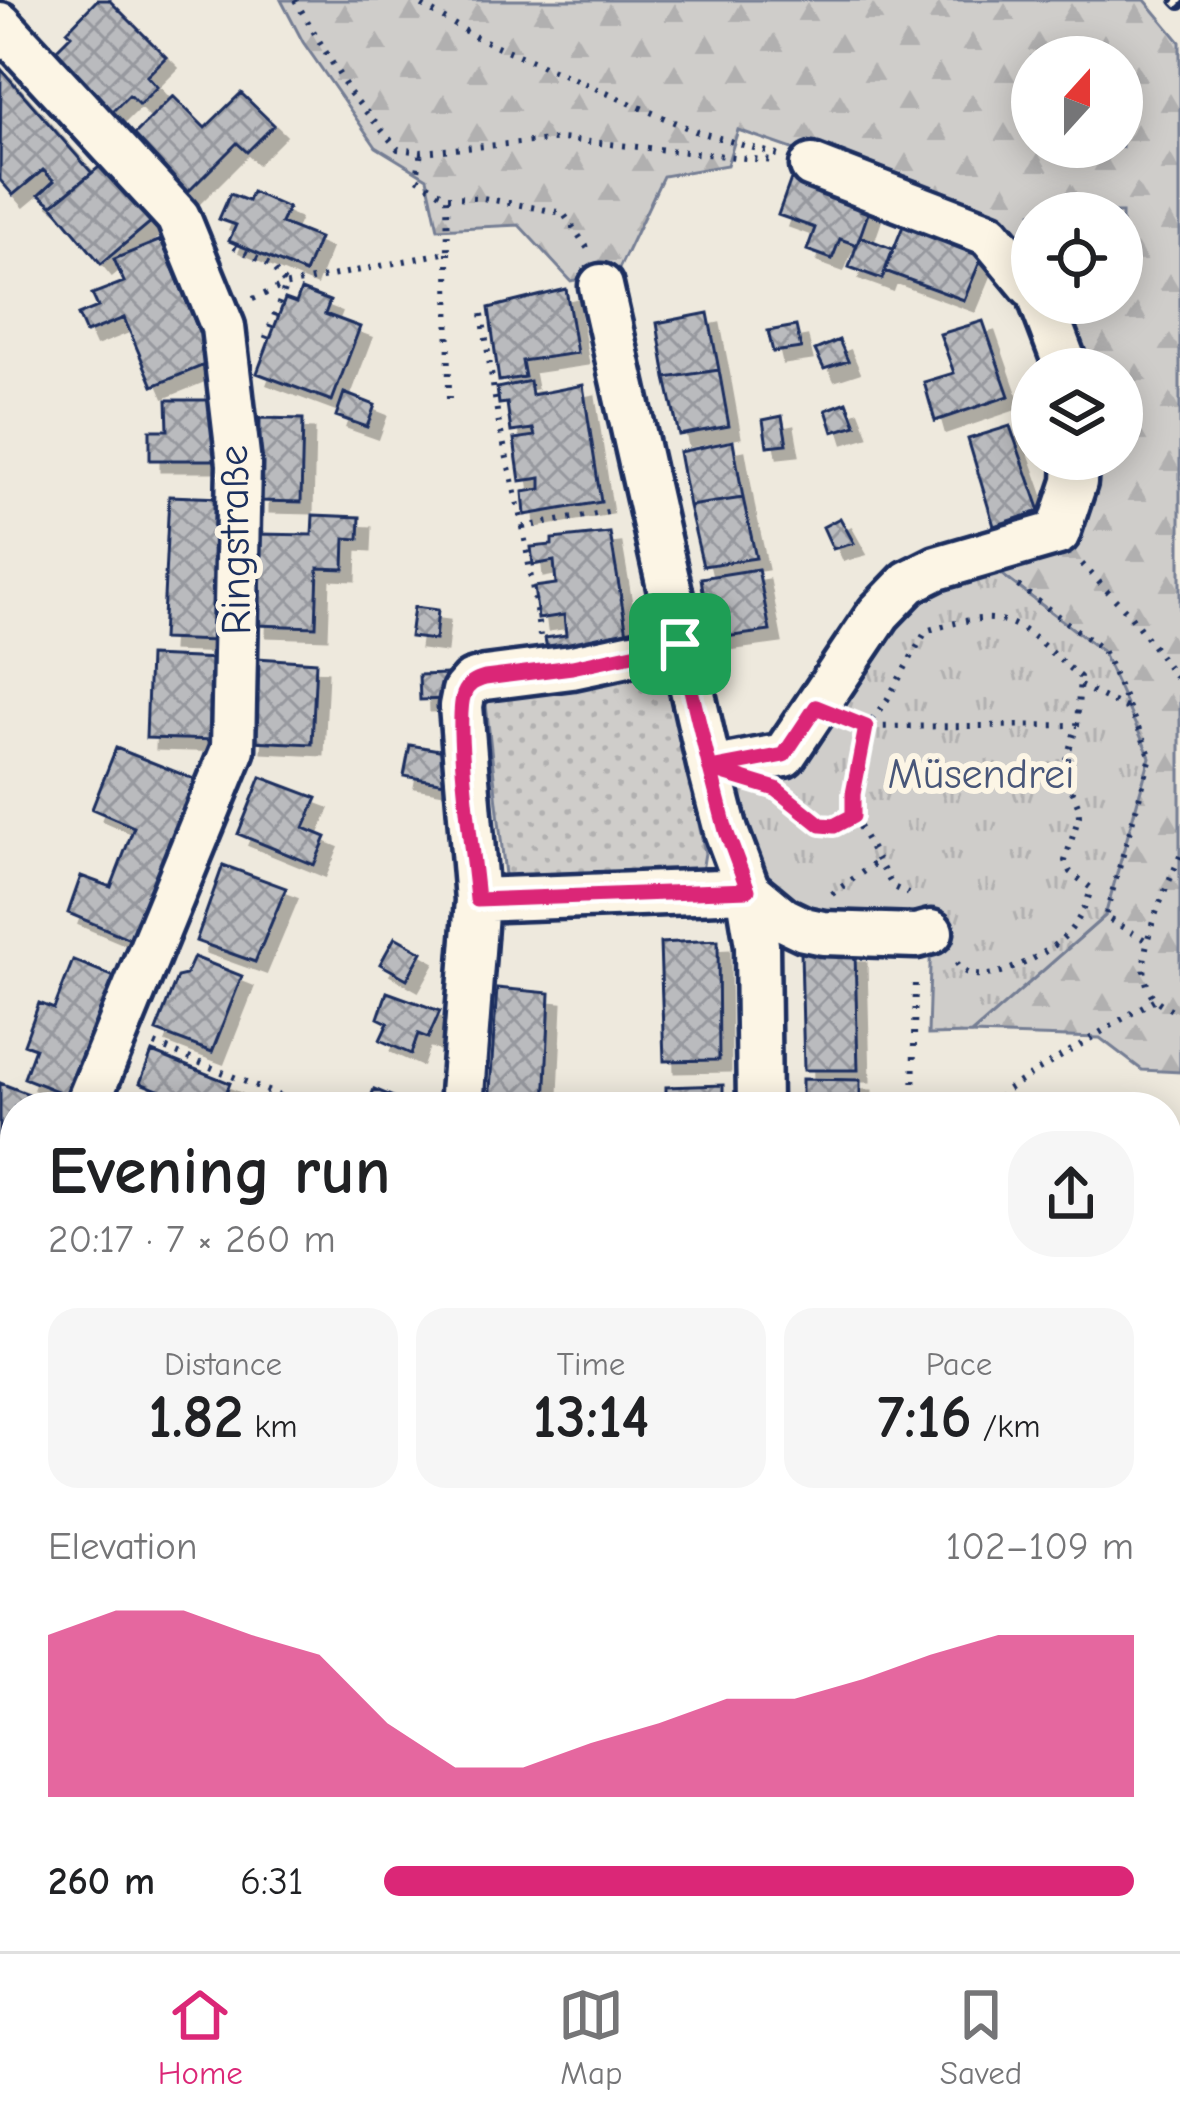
<!DOCTYPE html>
<html lang="en">
<head>
<meta charset="utf-8">
<style>
  :root { --surface:#fff; --page:#f6f6f6; --text:#202124; --muted:#757577; --line:#e0e0e0; --accent:#db2777 }
  body { margin:0; font-family:"Comic Neue",sans-serif; background:var(--page); color:var(--text); height:100vh; display:flex; flex-direction:column; font-size:45px; white-space:nowrap }
  * { box-sizing:border-box; margin:0 }
  p { font-size:39px; color:var(--muted) }
  .icon { flex:none; width:66px; height:66px; fill:none; stroke:currentColor; stroke-width:2; stroke-linecap:round; stroke-linejoin:round }
  .map { position:relative; flex:1; overflow:hidden }
  .panel { position:absolute; left:0px; top:1092px; width:1182px; height:861px; display:flex; flex-direction:column; background:var(--surface); border-radius:48px 48px 0 0; box-shadow:0 6px 30px #0003 }
  .panel>* { flex:none }
  .needle { width:78px; rotate:21deg }
  .tools { position:absolute; left:1011px; top:36px; display:grid; gap:24px }
  .tools a { display:grid; place-items:center; width:132px; height:132px; border-radius:50%; background:var(--surface); box-shadow:0 6px 30px #0003; font-size:60px }
  .pin { position:absolute; display:grid; place-items:center; width:102px; height:102px; color:#fff; margin:-51px; border-radius:24px; box-shadow:0 6px 18px #0006 }
  .round { display:grid; place-items:center; flex:none; width:126px; height:126px; border-radius:48px; background:var(--page) }
  .summary { display:flex; align-items:center; justify-content:space-between; height:204px; padding:0 48px }
  h1 { font-size:66px; font-weight:600; line-height:90px }
  .metrics { display:grid; grid-template-columns:repeat(3,1fr); gap:18px; height:204px; padding:12px 48px }
  .metrics div { display:grid; align-content:center; border-radius:30px; background:var(--page); text-align:center }
  .metrics b { font-size:60px; font-weight:600 }
  .metrics small { font-size:33px; font-weight:400 }
  .metrics p { font-size:33px }
  .chart { height:336px; padding:24px 48px }
  .chart p { display:flex; justify-content:space-between }
  .chart svg { width:100%; height:216px; margin-top:12px; fill:var(--accent); opacity:.7 }
  ul { padding:0 48px; list-style:none; font-size:39px }
  li { display:grid; grid-template-columns:192px 144px 1fr; align-items:center; height:90px }
  li i { height:30px; border-radius:15px; background:var(--accent) }
  .menu { display:flex; justify-content:space-around; align-items:center; height:168px; border-top:3px solid var(--line); background:var(--surface); font-size:33px; color:var(--muted) }
  .menu a { display:grid; justify-items:center; gap:6px }
  .menu .current { color:var(--accent) }
  .map>svg:first-child { display:block }
</style>
</head>
<body>
<div class="map">
<svg width="1180" height="1951" viewBox="0 0 1180 1951">
  <defs>
    <pattern id="grass-dots" width="8" height="8" patternUnits="userSpaceOnUse" patternTransform="scale(3)"><rect width="8" height="8" fill="#cfcdca"/><path d="M2 2h.1M6 6h.1" fill="none" stroke="#b1b0b0" stroke-width="1.8" stroke-linecap="round"/></pattern>
    <pattern id="forest-firs" width="22" height="20" patternUnits="userSpaceOnUse" patternTransform="scale(3)"><rect width="22" height="20" fill="#cfcdca"/><path d="M5 1l3.5 6h-7zM16 11l3.5 6h-7z" fill="#b1b0b0"/></pattern>
    <pattern id="park-tufts" width="24" height="20" patternUnits="userSpaceOnUse" patternTransform="scale(3)"><rect width="24" height="20" fill="#cfcdca"/><path d="M3 7l-1-3M5 7V3M7 7l1-3M15 17l-1-3M17 17v-4M19 17l1-3" fill="none" stroke="#b1b0b0"/></pattern>
    <pattern id="building-cross-hatch" width="8" height="8" patternUnits="userSpaceOnUse" patternTransform="scale(3)"><rect width="8" height="8" fill="#babbbe"/><path d="M0 0l8 8M0 8l8-8" fill="none" stroke="#96989e"/></pattern>
    <filter id="shadow"><feDropShadow dx="11" dy="11" stdDeviation="0" flood-color="#0004"/></filter>
  </defs>
  <rect width="100%" height="100%" fill="#eee9dd"/>
  <filter id="ink" filterUnits="userSpaceOnUse"><feTurbulence type="fractalNoise" baseFrequency=".00833" numOctaves="2"/><feDisplacementMap in="SourceGraphic" scale="24" xChannelSelector="R" yChannelSelector="G"/><feConvolveMatrix kernelMatrix="1 2 1 2 8 2 1 2 1" color-interpolation-filters="sRGB"/></filter>
  <g filter="url(#ink)">
    <path fill="url(#grass-dots)" stroke="#757e94" stroke-width="3" d="M631,665L667,670L705,853L702,871L506,884L486,704L495,694Z"/>
    <path fill="url(#forest-firs)" stroke="#757e94" stroke-width="3" fill-rule="evenodd" d="M281,0H1145L1180,42V1072L1142,1070L1100,1038L971,1034L1105,916L1102,651L993,568L1081,529L1092,459H1122V369H1091L1058,303H1122V213H1032V262L978,214L738,130L727,165L663,176L617,273L571,281L519,225L438,229L427,178L376,147L303,42ZM1032,57H1122V147H1032Z"/>
    <path fill="url(#park-tufts)" stroke="#757e94" stroke-width="3" d="M993,568L1102,651L1150,757L1105,916L971,1034L928,1035L931,932L837,921L767,884L743,819L736,774L891,617L948,581Z"/>
    <path fill="url(#building-cross-hatch)" stroke="#1b2f5e" stroke-width="3" filter="url(#shadow)" d="M97,0H109L166,57L147,76L157,87L139,105L129,95L112,112L53,53L71,35L67,31Z
      M1,69L92,173L52,205L39,195L54,181L43,170L13,195L0,180Z
      M241,93L274,125L247,152L237,143L188,192L132,137L173,96L205,128Z
      M104,163L152,221L101,264L52,205Z
      M792,176L871,205L857,245L840,239L832,259L807,250L815,228L778,215Z
      M252,192L288,208L281,223L319,238L305,273L229,241L236,225L219,219L230,194L248,201Z
      M909,211L988,242L964,300L885,271Z
      M860,236L893,249L882,279L849,267Z
      M161,240L212,362L153,386L124,318L86,333L78,315L98,307L92,294L124,282L114,259Z
      M566,289L577,353L522,361L525,377L499,381L489,308Z
      M301,290L330,301L325,314L360,327L332,401L257,373L285,299L296,303Z
      M708,313L719,370L666,378L657,323Z
      M983,321L1009,396L935,421L924,382L954,373L940,334Z
      M796,326L801,348L773,352L768,331Z
      M839,340L848,361L824,369L815,350Z
      M719,370L729,426L679,435L666,378Z
      M530,381L532,395L583,385L601,502L525,515L523,492L541,489V478L520,481L514,439L535,436L533,429L511,432L507,403L499,404L497,388Z
      M344,393L375,405L367,427L336,416Z
      M167,400H221V460H150V430H168Z
      M847,402L856,425L833,432L826,410Z
      M782,416L787,444L767,446L763,420Z
      M260,418L303,419L301,502L259,501Z
      M1010,426L1040,511L994,526L968,439Z
      M733,441L743,498L689,506L679,452Z
      M169,496L221,498L215,641L162,639Z
      M743,498L756,558L703,566L689,506Z
      M313,515L360,517L359,539L345,538L344,569L318,568L316,627L256,625L259,534L312,535Z
      M840,518L854,543L833,549L823,527Z
      M610,533L629,645L549,659L545,638L566,635L564,615L538,619L534,587L556,584L554,561L533,565L531,547L552,545V539Z
      M758,569L770,631L710,639L701,578Z
      M414,607L438,610L435,640L410,637Z
      M149,656L219,659L217,740L146,738Z
      M257,658L316,662L312,744L252,741Z
      M447,674L448,699L420,700L419,675Z
      M410,745L451,752L445,783L404,776Z
      M116,748L204,783L137,942L68,913L81,876L111,887L134,827L92,809Z
      M261,777L317,798L304,828L326,837L314,865L238,834Z
      M223,865L286,888L255,962L196,941Z
      M395,937L422,952L407,979L380,964Z
      M718,940L719,1060L664,1061L660,943Z
      M801,952H855L858,1070H804Z
      M194,957L242,976L212,1052L156,1031L177,977L186,975Z
      M73,960L115,977L67,1095L24,1078L35,1048L24,1044L39,1003L54,1009Z
      M497,988L550,993L545,1107L489,1104Z
      M387,992L440,1011L428,1038L418,1034L411,1054L380,1040L388,1023L378,1018Z
      M152,1052L230,1083L221,1107H201L140,1083Z
      M802,1079L860,1080V1107H802Z
      M0,1083L29,1094L30,1107H15V1153L0,1146Z
      M723,1085V1107H666V1087Z
      M374,1089L403,1101L401,1107H367Z
      M11,1261L15,1262V1325L0,1363V1290Z
      M0,1375L15,1381V1478L0,1473Z
      M1167,1385L1176,1387L1172,1401L1180,1402V1492L1167,1490Z
      M1167,1634L1180,1638V1717L1171,1715L1168,1726Z
      M0,1642L15,1649V1711L0,1705Z
      M1168,1798L1180,1800V1828L1167,1826Z
      M0,1881L15,1887V1938H29L23,1951H0Z
      M29,1938H89L83,1951H23Z
      M167,1938H253L246,1951H162Z
      M446,1938H532L537,1951H446Z"/>
    <g fill="none" stroke-linecap="round" stroke-linejoin="round">
      <g stroke="#1b2f5e" stroke-width="51">
        <path id="minor" d="M0,24L178,217L223,327L239,464L233,749L86,1107
          M812,166L989,234L1032,286
          M1042,303L1067,369
          M710,769L784,755L879,613L909,582L937,568L1058,533L1075,482L1076,459
          M477,900L748,890L726,831L710,769L601,286
          M461,1107L477,900L461,706L464,691L472,682L485,678L572,667L680,644
          M759,1107L757,945L748,890L783,919L804,929L823,933L916,936L931,932
          M0,1203L15,1210
          M1167,1512L1180,1515
          M1167,1739L1180,1742
          M0,1772L15,1778
          M600,1938L604,1951
          M100,1951L104,1938"/>
      </g>
      <path stroke="#1b2f5e" stroke-width="6" stroke-dasharray="3 9" stroke-linecap="butt" d="M295,0L350,93L398,149L421,152L562,139L773,161
        M412,0L476,37L695,131L778,155
        M448,197L483,198L563,213L588,249
        M234,247L270,265L286,285L265,340
        M448,252L449,406
        M253,299L283,286L448,252L447,197L417,178L421,152
        M482,314L499,424L523,527L613,511
        M523,527L540,636
        M1082,564L1130,615L1180,683
        M1018,586L1103,650L1151,757L1105,917L1147,941
        M1080,686L1126,708
        M853,721L866,727L887,700L926,631C1015,604 1014,623 1080,677L1077,725L1063,769L1078,805L1079,816L1065,861L1070,872L1091,888C1086,910 1074,930 1056,944C1036,960 970,995 956,961
        M781,793C810,815 816,836 853,816V794L866,727L1077,725
        M853,816L893,887L908,894
        M1180,856C1166,892 1125,964 1155,999C1161,1005 1173,1010 1180,1014
        M832,894L878,861
        M155,1044L306,1107
        M913,1107L915,976
        M992,1107L1006,1090L1155,999
        M536,1938L540,1951
        M421,1951L424,1938"/>
      <use href="#minor" stroke="#fcf5e5" stroke-width="42"/>
      <g stroke="#1b2f5e" stroke-width="14">
        <path id="rail" d="M1176,0L1180,4"/>
      </g>
      <use href="#rail" stroke="#fcf5e5" stroke-width="9" stroke-dasharray="27" stroke-linecap="butt"/>
    </g>
  </g>
  <g fill="none" stroke-linecap="round" stroke-linejoin="round" filter="url(#ink)">
    <g stroke="#fff" stroke-width="24">
      <path id="route" d="M680,644L572,667L485,678C475,681 468,684 464,694C453,721 474,862 477,900L748,890L726,831L710,769L776,789L821,825L834,826L853,816V794L866,727L816,707L784,755L710,769L680,644"/>
    </g>
    <use href="#route" stroke="#db2777" stroke-width="15"/>
  </g>
  <g text-anchor="middle" dominant-baseline="central" stroke-width="12" stroke-linejoin="round" paint-order="stroke">
    <g font-size="42" fill="#1b2f5e" stroke="#fcf5e5">
      <text transform="translate(235 540) rotate(-91)">Ringstraße</text>
    </g>
    <g font-size="42" fill="#485679" stroke="#fcf5e5">
      <text x="981" y="774">Müsendrei</text>
    </g>
  </g>
</svg>
<div class="tools">
<a><svg class="needle" viewBox="-14 -14 28 28"><path d="M0-13l5 13h-10z" fill="#e53935"/><path d="M0 13l5-13h-10z" fill="#757577"/></svg></a>
<a><svg class="icon" aria-label="locate" viewBox="0 0 24 24"><circle cx="12" cy="12" r="6"/><path d="M12 2v4M12 18v4M2 12h4M18 12h4"/></svg></a>
<a><svg class="icon" aria-label="layers" viewBox="0 0 24 24"><path d="M12 4l9 5-9 5-9-5zM3 14l9 5 9-5"/></svg></a>
</div>
<div class="pin" style="left:680px;top:644px;background:#1e9e55"><svg class="icon" aria-label="arrive" viewBox="0 0 24 24"><path d="M6 21V4h12l-3 4 3 4H6"/></svg></div>
<section class="panel">
<div class="summary"><div><h1>Evening run</h1><p>20:17 · 7 × 260 m</p></div><a class="round"><svg class="icon" aria-label="share" viewBox="0 0 24 24"><path d="M12 15V3M7 8l5-5 5 5M5 13v7h14v-7"/></svg></a></div>
<div class="metrics">
<div><p>Distance</p><b>1.82<small> km</small></b></div>
<div><p>Time</p><b>13:14</b></div>
<div><p>Pace</p><b>7:16<small> /km</small></b></div>
</div>
<div class="chart"><p><span>Elevation</span>102–109 m</p>
<svg viewBox="0 0 160 44" preserveAspectRatio="none"><path d="M0 44V11L10 6L20 6L30 11L40 15L50 29L60 38L70 38L80 33L90 29L100 24L110 24L120 20L130 15L140 11L150 11L160 11V44z"/></svg>
</div>
<ul>
<li><b>260 m</b>6:31<i style="width:100%"></i></li>
</ul>
</section>
</div>
<nav class="menu">
<a class="current"><svg class="icon" aria-label="home" viewBox="0 0 24 24"><path d="M3 11l9-7 9 7M6 9v11h12V9"/></svg>Home</a>
<a><svg class="icon" aria-label="map" viewBox="0 0 24 24"><path d="M3 6l6-2 6 2 6-2v14l-6 2-6-2-6 2zM9 4v14M15 6v14"/></svg>Map</a>
<a><svg class="icon" aria-label="saved" viewBox="0 0 24 24"><path d="M7 4h10v16l-5-4-5 4z"/></svg>Saved</a>
</nav>
</body>
</html>
